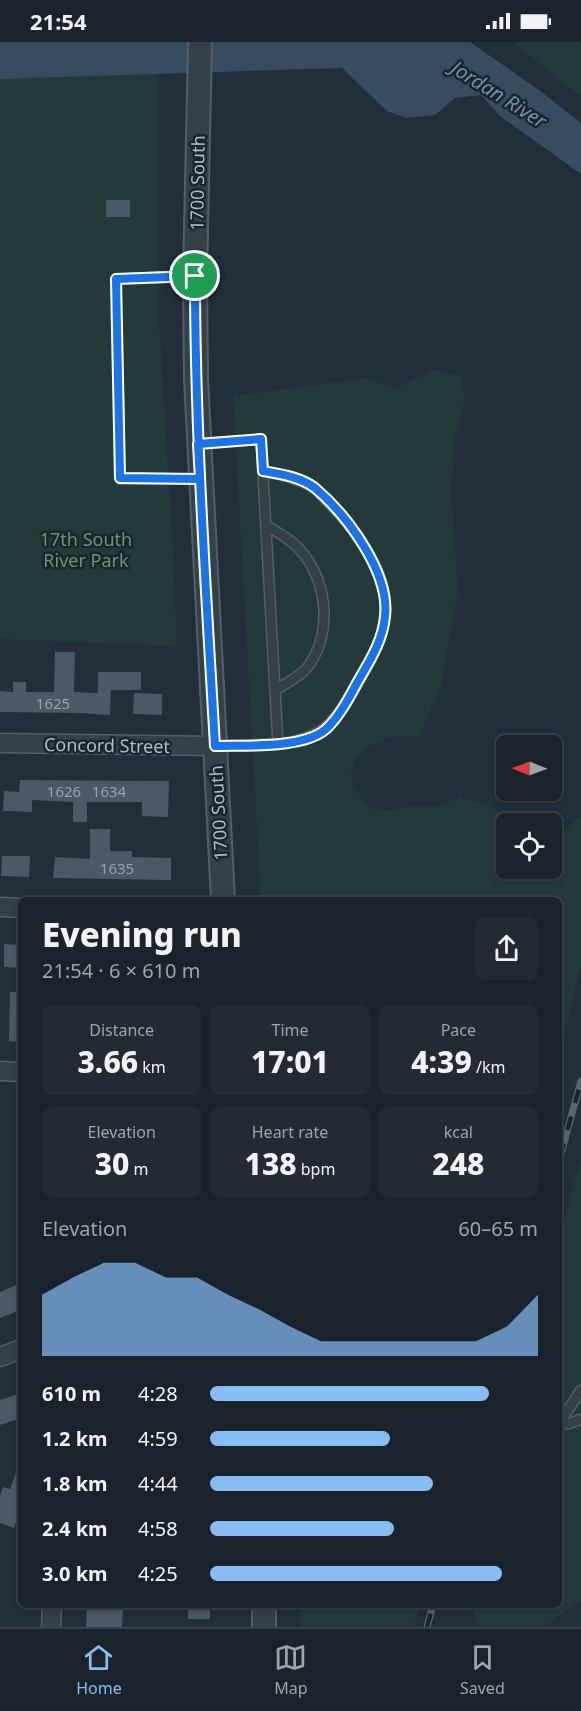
<!DOCTYPE html>
<html lang="en">
<head>
<meta charset="utf-8">
<style>
  :root { --surface:#1a222b; --page:#232a33; --text:#f1f3f6; --muted:#9fa4a9; --line:#383f47; --accent:#87bcf4 }
  body { margin:0; font-family:"Noto Sans",sans-serif; background:var(--page); color:var(--text); height:100vh; display:flex; flex-direction:column; font-size:22px; white-space:nowrap }
  * { box-sizing:border-box; margin:0 }
  p { font-size:20px; color:var(--muted) }
  .icon { flex:none; width:33px; height:33px; fill:none; stroke:currentColor; stroke-width:2; stroke-linecap:round; stroke-linejoin:round }
  .map { position:relative; flex:1; overflow:hidden }
  .sheet { position:absolute; left:18px; top:855px; width:544px; height:711px; display:flex; flex-direction:column; background:var(--surface); border-radius:9px; box-shadow:0 3px 9px #0003,0 0 0 2px var(--line) }
  .sheet>* { flex:none }
  .needle { width:39px; rotate:271deg }
  .tools { position:absolute; left:496px; top:693px; display:grid; gap:12px }
  .tools a { display:grid; place-items:center; width:66px; height:66px; border-radius:9px; background:var(--surface); box-shadow:0 3px 9px #0003,0 0 0 2px var(--line); font-size:30px }
  .pin { position:absolute; display:grid; place-items:center; width:51px; height:51px; color:#fff; margin:-26px; border:3px solid #fff; border-radius:50%; box-shadow:0 2px 6px #0007 }
  .round { display:grid; place-items:center; flex:none; width:63px; height:63px; border-radius:9px; background:var(--page) }
  .summary { display:flex; align-items:center; justify-content:space-between; height:102px; padding:0 24px }
  h1 { font-size:33px; font-weight:800; line-height:45px }
  .stats { display:grid; grid-template-columns:repeat(3,1fr); gap:9px; height:102px; padding:6px 24px }
  .stats div { display:grid; align-content:center; border-radius:9px; background:var(--page); text-align:center }
  .stats b { font-size:30px; font-weight:800 }
  .stats small { font-size:16px; font-weight:400 }
  .stats p { font-size:16px }
  .chart { height:168px; padding:12px 24px }
  .chart p { display:flex; justify-content:space-between }
  .chart svg { width:100%; height:108px; margin-top:6px; fill:var(--accent); opacity:.7 }
  ul { padding:0 24px; list-style:none; font-size:20px }
  li { display:grid; grid-template-columns:96px 72px 1fr; align-items:center; height:45px }
  li i { height:15px; border-radius:8px; background:var(--accent) }
  .status { display:flex; justify-content:space-between; align-items:center; height:42px; padding:0 30px; background:var(--surface); direction:ltr }
  .status svg { height:16px; fill:currentColor }
  .menu { display:flex; justify-content:space-around; align-items:center; height:84px; border-top:2px solid var(--line); background:var(--surface); font-size:16px; color:var(--muted) }
  .menu a { display:grid; justify-items:center; gap:3px }
  .menu .current { color:var(--accent) }
  .map>svg:first-child { display:block }
</style>
</head>
<body>
<div class="status"><b>21:54</b><svg viewBox="0 0 49 12"><path d="M0 12V9h3v3zM5 12V6h3v6zM10 12V3h3v9zM15 12V0h3v12zM26 1h20v11H26zM47 4h2v5h-2z"/></svg></div>
<div class="map">
<svg width="581" height="1585" viewBox="0 0 581 1585">
  <rect width="100%" height="100%" fill="#222e39"/>
  <path fill="#243a3a" d="M513,0H581V55Z
    M0,28L159,30V284L171,468L177,604L0,597Z
    M434,328L460,333L465,357L454,397L451,454L458,548L441,645L419,695L394,694L370,704L356,717L351,730L353,745L364,759L374,768L389,769L406,765H437L459,755L483,761L520,781L507,782V826H552V793L564,790L581,772V924L560,1009V858H261L233,354L368,336L395,347Z
    M581,1117V1557L544,1585H478L473,1563H560V1194Z
    M300,1563H420L414,1585H301Z"/>
  <path fill="#364c60" d="M0,0H470L539,48L581,81V132L500,74L481,53L455,56L435,73L406,76L387,69L342,26L0,37Z"/>
  <path fill="#4a5965" d="M106,158H130V175H106Z
    M55,610H75L74,650L98,651V630H141V648H111L110,673L80,671L0,670V649L13,650V640H26V650H54Z
    M134,651L162,652V673L133,672Z
    M20,738L169,739L168,775L142,774V760H87V780H73V760L32,758V770L3,769L4,749L19,750Z
    M90,787H110V809H132V815L171,816V838L53,836L55,815L90,817Z
    M2,814H30L29,835L1,834Z
    M4,902L21,903V926L4,925Z
    M10,950H21V1000L9,999Z
    M21,1241V1268L0,1276V1250Z
    M21,1351V1376L0,1383V1358Z
    M19,1422H21V1467L14,1486L0,1481V1454L3,1445L10,1447Z
    M188,1563H210V1577H188Z
    M87,1567L123,1568L122,1585H86Z"/>
  <g fill="none" stroke-linecap="round" stroke-linejoin="round">
    <g stroke="#545e67" stroke-width="12">
      <path id="service" d="M195,234L116,237L120,437H200
        M200,402L261,397L278,702L215,704
        M263,429C280,432 296,436 311,444C317,447 322,454 327,459C356,488 390,531 385,575C382,601 368,623 355,646C332,683 323,696 278,702
        M266,483C275,489 285,494 293,501C328,531 335,592 306,627C298,636 285,642 275,648
        M581,1348L562,1377L564,1380L568,1382L581,1377"/>
    </g>
    <g stroke="#545e67" stroke-width="21">
      <path id="minor" d="M0,701L215,704
        M0,865L21,866
        M0,1029L21,1030
        M0,1315L21,1307
        M51,1585L52,1563"/>
    </g>
    <g stroke="#545e67" stroke-width="26">
      <path id="tertiary" d="M200,0L195,234L196,337L223,858
        M264,1585V1563"/>
    </g>
    <use href="#service" stroke="#364049" stroke-width="9"/>
    <use href="#minor" stroke="#364049" stroke-width="18"/>
    <use href="#tertiary" stroke="#364049" stroke-width="22"/>
    <g stroke="#586470" stroke-width="7">
      <path id="rail" d="M560,1115L581,1039
        M427,1585L433,1563"/>
    </g>
    <use href="#rail" stroke="#1b252e" stroke-width="4.5" stroke-dasharray="14" stroke-linecap="butt"/>
  </g>
  <g fill="none" stroke-linecap="round" stroke-linejoin="round">
    <g stroke="#fff" stroke-width="12">
      <path id="route" d="M195,234C195,391 206,547 215,704C245,703 303,707 326,687C339,675 349,656 357,641C369,620 383,599 385,574C390,531 347,473 315,446C301,435 280,432 263,429L261,397L198,402L200,437L120,436L116,237L195,234"/>
    </g>
    <use href="#route" stroke="#1a73e8" stroke-width="8"/>
  </g>
  <g text-anchor="middle" dominant-baseline="central" stroke-width="5" stroke-linejoin="round" paint-order="stroke">
    <g font-size="15" fill="#97a2ae">
      <text x="53" y="661">1625</text>
      <text x="64" y="749">1626</text>
      <text x="109" y="749">1634</text>
      <text x="117" y="826">1635</text>
    </g>
    <g font-size="18" fill="#b1bbc6" stroke="#1b252e">
      <text transform="translate(197 141) rotate(-89)">1700 South</text>
      <text transform="translate(107 703) rotate(1)">Concord Street</text>
      <text transform="translate(218 771) rotate(-93)">1700 South</text>
    </g>
    <g font-size="18" fill="#69966e" stroke="#1b252e">
      <text x="86" y="497">17th South<tspan x="86" dy="21">River Park</tspan></text>
    </g>
    <g font-size="20" font-style="italic" fill="#728fa9" stroke="#1b252e">
      <text transform="translate(499 52) rotate(32)">Jordan River</text>
    </g>
  </g>
</svg>
<div class="tools">
<a><svg class="needle" viewBox="-14 -14 28 28"><path d="M0-13l5 13h-10z" fill="#e53935"/><path d="M0 13l5-13h-10z" fill="#9fa4a9"/></svg></a>
<a><svg class="icon" aria-label="locate" viewBox="0 0 24 24"><circle cx="12" cy="12" r="6"/><path d="M12 2v4M12 18v4M2 12h4M18 12h4"/></svg></a>
</div>
<div class="pin" style="left:195px;top:234px;background:#1e9e55"><svg class="icon" aria-label="arrive" viewBox="0 0 24 24"><path d="M6 21V4h12l-3 4 3 4H6"/></svg></div>
<section class="sheet">
<div class="summary"><div><h1>Evening run</h1><p>21:54 · 6 × 610 m</p></div><a class="round"><svg class="icon" aria-label="share" viewBox="0 0 24 24"><path d="M12 15V3M7 8l5-5 5 5M5 13v7h14v-7"/></svg></a></div>
<div class="stats">
<div><p>Distance</p><b>3.66<small> km</small></b></div>
<div><p>Time</p><b>17:01</b></div>
<div><p>Pace</p><b>4:39<small> /km</small></b></div>
</div>
<div class="stats">
<div><p>Elevation</p><b>30<small> m</small></b></div>
<div><p>Heart rate</p><b>138<small> bpm</small></b></div>
<div><p>kcal</p><b>248</b></div>
</div>
<div class="chart"><p><span>Elevation</span>60–65 m</p>
<svg viewBox="0 0 160 44" preserveAspectRatio="none"><path d="M0 44V19L10 12L20 6L30 6L40 12L50 12L60 19L70 25L80 32L90 38L100 38L110 38L120 38L130 38L140 38L150 32L160 19V44z"/></svg>
</div>
<ul>
<li><b>610 m</b>4:28<i style="width:85%"></i></li>
<li><b>1.2 km</b>4:59<i style="width:55%"></i></li>
<li><b>1.8 km</b>4:44<i style="width:68%"></i></li>
<li><b>2.4 km</b>4:58<i style="width:56%"></i></li>
<li><b>3.0 km</b>4:25<i style="width:89%"></i></li>
</ul>
</section>
</div>
<nav class="menu">
<a class="current"><svg class="icon" aria-label="home" viewBox="0 0 24 24"><path d="M3 11l9-7 9 7M6 9v11h12V9"/></svg>Home</a>
<a><svg class="icon" aria-label="map" viewBox="0 0 24 24"><path d="M3 6l6-2 6 2 6-2v14l-6 2-6-2-6 2zM9 4v14M15 6v14"/></svg>Map</a>
<a><svg class="icon" aria-label="saved" viewBox="0 0 24 24"><path d="M7 4h10v16l-5-4-5 4z"/></svg>Saved</a>
</nav>
</body>
</html>
